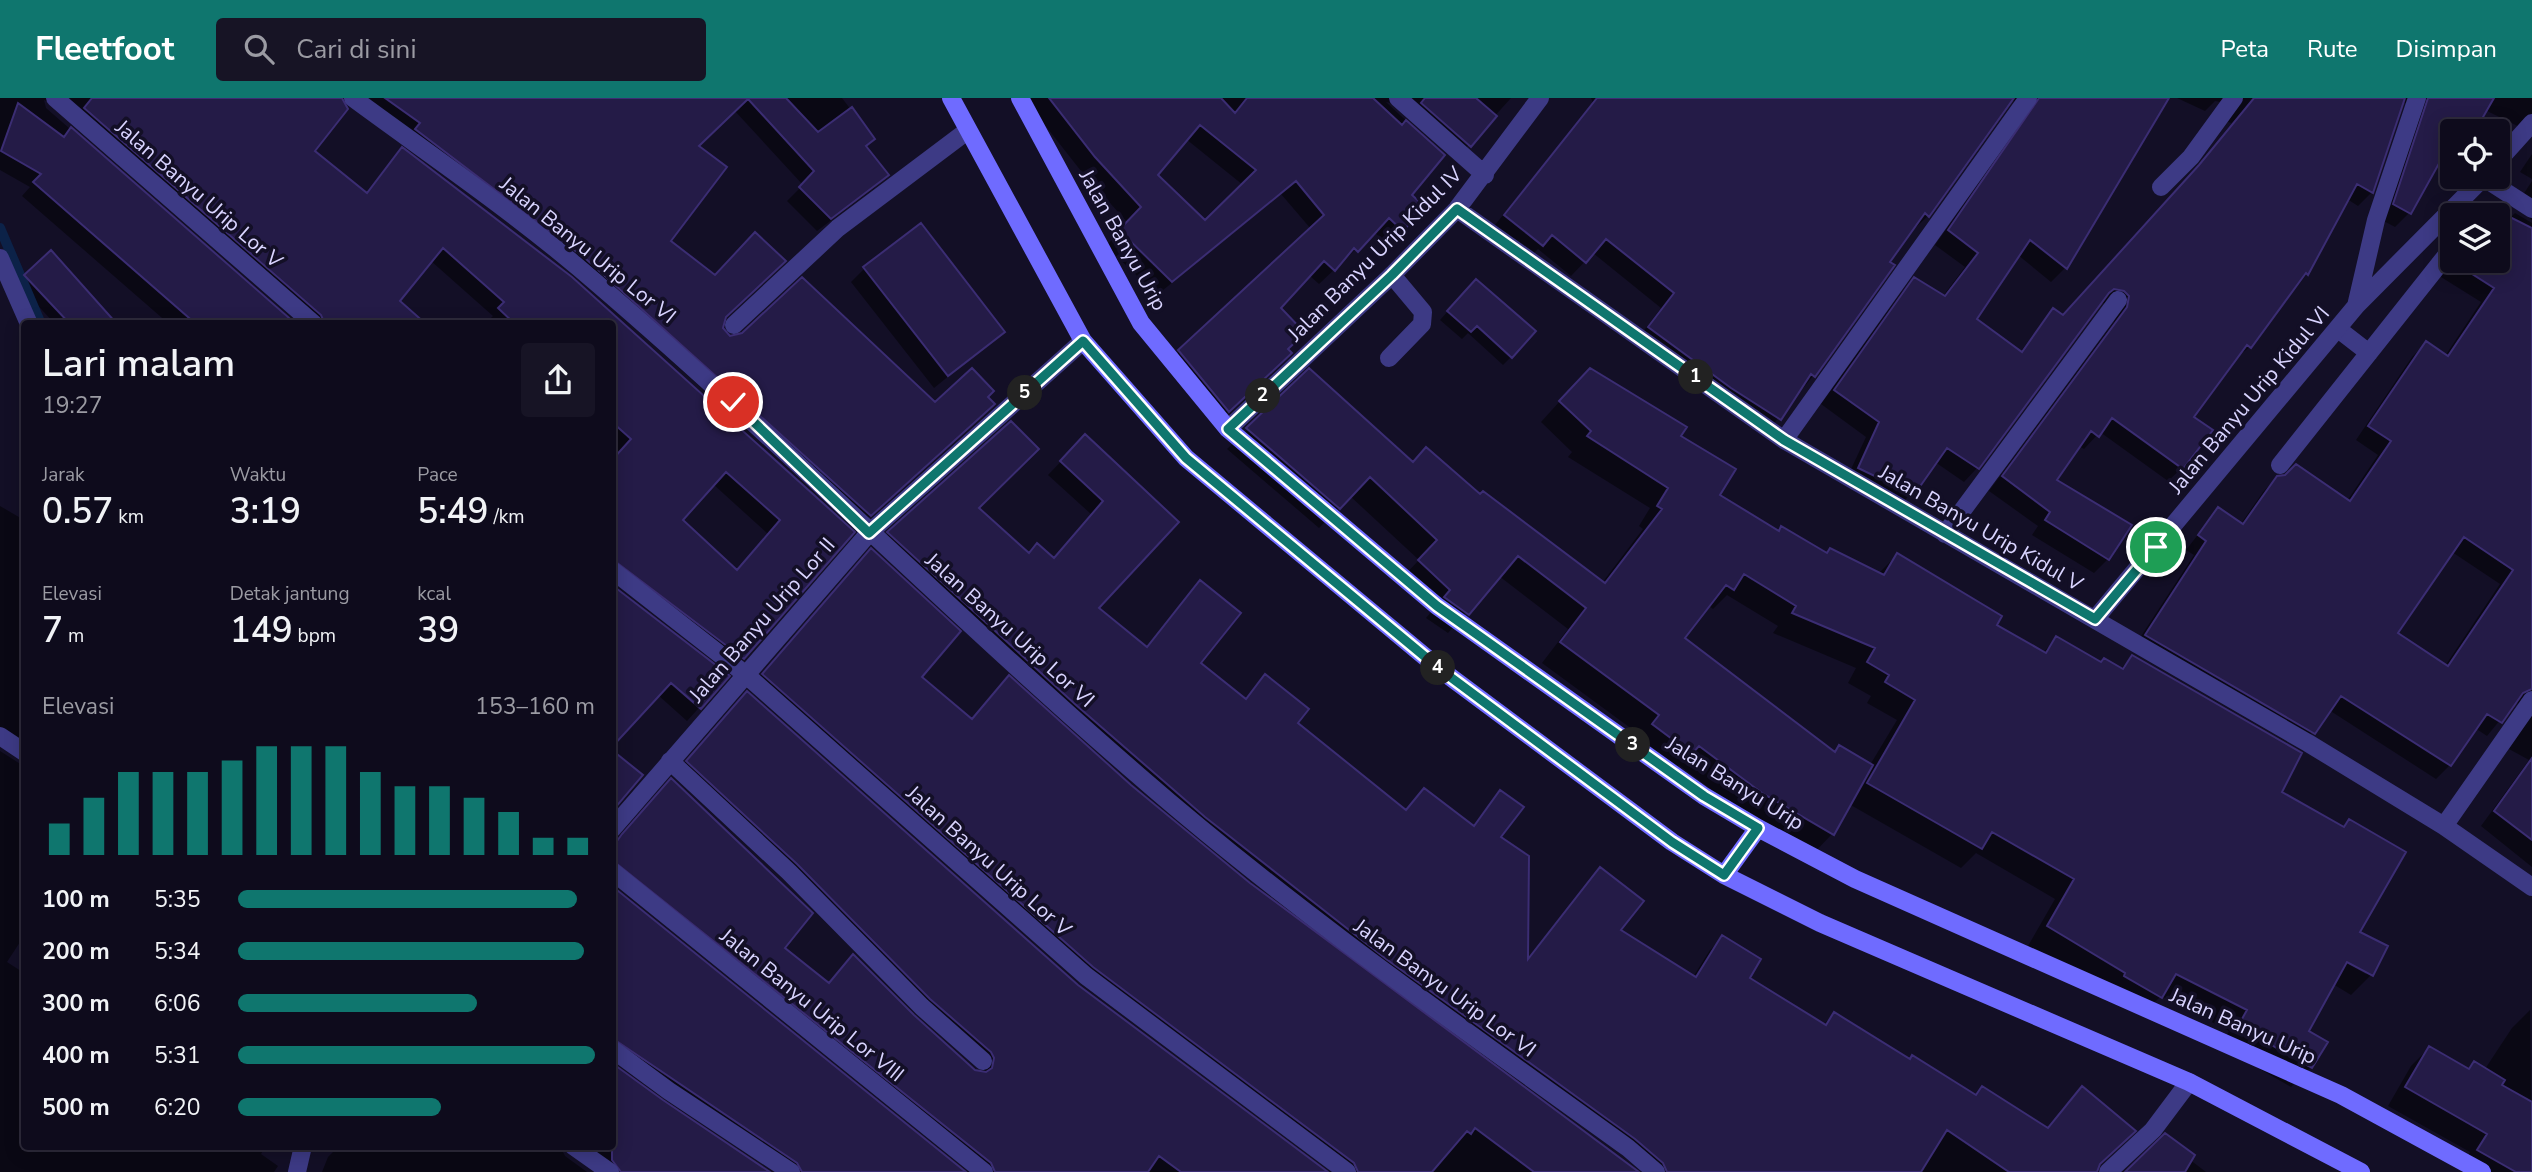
<!DOCTYPE html>
<html lang="id">
<head>
<meta charset="utf-8">
<style>
  :root { --surface:#0e0b1c; --page:#171425; --text:#f1f3f6; --muted:#9b9ba3; --line:#2e2b3b; --accent:#0f766e }
  body { margin:0; font-family:"Nunito Sans",sans-serif; background:var(--page); color:var(--text); height:100vh; display:flex; flex-direction:column; font-size:26px; white-space:nowrap }
  * { box-sizing:border-box; margin:0 }
  p { font-size:23px; color:var(--muted) }
  .icon { flex:none; width:38px; height:38px; fill:none; stroke:currentColor; stroke-width:2; stroke-linecap:round; stroke-linejoin:round }
  .map { position:relative; flex:1; overflow:hidden }
  .sheet { position:absolute; left:21px; top:222px; width:595px; height:830px; display:flex; flex-direction:column; background:var(--surface); border-radius:7px; box-shadow:0 4px 18px #0003,0 0 0 2px var(--line) }
  .sheet>* { flex:none }
  .controls { position:absolute; left:2440px; top:21px; display:grid; gap:14px }
  .controls a { display:grid; place-items:center; width:70px; height:70px; border-radius:7px; background:var(--surface); box-shadow:0 4px 18px #0003,0 0 0 2px var(--line); font-size:35px }
  .pin { position:absolute; display:grid; place-items:center; width:60px; height:60px; color:#fff; margin:-30px; border:4px solid #fff; border-radius:50%; box-shadow:0 2px 7px #0007 }
  .km { position:absolute; width:35px; height:35px; margin:-18px; border-radius:50%; background:#222; color:#fff; font-size:19px; line-height:35px; text-align:center }
  .round { display:grid; place-items:center; flex:none; width:74px; height:74px; border-radius:7px; background:var(--page) }
  .head { display:flex; align-items:center; justify-content:space-between; height:119px; padding:0 21px }
  h1 { font-size:38px; font-weight:600; line-height:52px }
  .figures { display:grid; grid-template-columns:repeat(3,1fr); gap:10px; height:119px; padding:7px 21px }
  .figures div { display:grid; align-content:center }
  .figures b { font-size:35px; font-weight:600 }
  .figures small { font-size:19px; font-weight:400 }
  .figures p { font-size:19px }
  .chart { height:196px; padding:14px 21px }
  .chart p { display:flex; justify-content:space-between }
  .chart svg { width:100%; height:126px; margin-top:7px; stroke:var(--accent); stroke-width:6 }
  ul { padding:0 21px; list-style:none; font-size:23px }
  li { display:grid; grid-template-columns:112px 84px 1fr; align-items:center; height:52px }
  li i { height:18px; border-radius:9px; background:var(--accent) }
  header { display:flex; align-items:center; gap:42px; box-sizing:border-box; height:98px; padding:0 35px; background:var(--accent); color:#fff }
  header strong { font-size:33px }
  nav { display:flex; gap:38px; margin-inline-start:auto; font-size:24px }
  .search { width:490px; height:63px; background:var(--page); display:flex; align-items:center; gap:18px; box-sizing:border-box; padding:0 24px; border-radius:7px; color:var(--muted); font-size:26px }
  .map>svg:first-child { display:block }
</style>
</head>
<body>
<header>
<strong>Fleetfoot</strong>
<div class="search"><svg class="icon" aria-label="search" viewBox="0 0 24 24"><circle cx="10" cy="10" r="6"/><path d="M15 15l6 6"/></svg>Cari di sini</div>
<nav><a>Peta</a><a>Rute</a><a>Disimpan</a></nav>
</header>
<div class="map">
<svg width="2532" height="1074" viewBox="0 0 2532 1074">
  <rect width="100%" height="100%" fill="#130f26"/>
  <path fill="#0007" fill-rule="evenodd" d="M0,0H352L348,4L341,1L313,54L365,96L402,52L571,180L852,434L730,573L612,480V363L620,355L612,348V226H485L493,218L431,163L397,203L424,226H304L49,4L44,2L46,10L294,226H169L22,98L30,89L0,72ZM713,386L768,436L736,473L681,422Z
    M355,0H842L873,41L865,49L887,77L874,90L817,133L787,103L803,87L734,12L696,48L669,143L724,219L721,231L729,240L935,307L986,299L980,319L857,430L573,174Z
    M1029,0H1511L1455,62L1391,5L1386,4L1443,57L1410,98L1402,132L1388,146L1374,134L1319,186L1309,177L1279,210L1286,251L1276,269L1214,327L1165,267L1311,131L1281,96L1157,197L1106,148L1128,125L1081,73L1026,3ZM1186,41L1243,87L1205,125L1156,78Z
    M1591,0H2170L2065,170L2051,184L2018,157L1975,221L2020,254L2054,212L2062,219L2186,82L2232,25L2228,24L2232,15L2227,5L2215,3L2205,13L2177,0H2532V35L2485,12L2473,33H2452V67L2446,73L2436,67L2409,115L2395,129L2380,121L2415,13L2403,3L2372,94L2358,108L2347,101L2307,176L2250,249L2234,261L2192,319L2182,370L2168,383L2100,334L2084,351L2079,348L2054,382L2108,461L2094,475L2032,437L2038,428L1989,393L2114,224L2116,213L2110,206L2100,205L1977,370L1964,384L1935,364L1899,410L1845,384L1866,339L1821,306L1901,195L1915,181L1943,198L1965,169L1935,147L2024,22L2025,10L2020,4L2010,3L1928,118L1914,131L1912,130L1814,277L1766,335L1636,243L1661,210L1593,155L1571,178L1538,151L1528,161L1491,132L1593,5Z
    M2532,56V81L2520,74Z
    M2532,83V122L2515,109Z
    M2489,110L2509,121L2515,115L2532,125V769L2481,728L2529,662L2509,651L2528,623L2529,612L2524,606L2514,605L2487,638L2475,630L2450,667L2436,681L2329,612L2300,649L2132,552L2194,457L2186,452L2218,411L2240,427L2263,394L2277,379L2347,403L2378,357L2356,342L2412,259L2426,245L2445,258L2481,204L2441,179L2442,168L2434,162L2452,145V163H2497V117H2481ZM2452,454L2500,486L2445,568L2396,536Z
    M51,154L115,226H55L18,186Z
    M865,170L1003,234L934,290L851,184Z
    M1468,191L1511,259L1503,267L1468,235L1462,241L1440,222Z
    M1309,273L1412,365L1480,399L1602,485L1643,431L1639,428L1650,410L1568,359L1572,354L1541,324L1570,292L1679,338L1717,397L1778,435L1878,476L1897,457L1994,528L2042,555L2057,541L2100,566L2120,571L2133,559L2280,694L2342,730L2349,723L2358,834L2371,877L2351,897L2333,886L2306,934L2311,969L2291,989L2220,948L2229,933L2161,898L2141,918L2028,848L2055,801L1976,755L1961,770L1849,706L1832,736L1813,756L1742,715L1679,667L1671,675L1633,646L1640,637L1542,565L1568,531L1499,478L1448,535L1426,520L1432,513L1399,483L1419,462L1350,398L1319,430L1227,351ZM1727,497L1778,528L1773,535L1856,570L1848,585L1871,598L1867,605L1897,622L1870,667L1839,649L1834,655L1682,540L1708,507L1713,511ZM2341,858L2366,872V876L2339,861Z
    M1073,351L1176,424L1096,510L1146,550L1201,485L1198,566L1244,602L1266,578L1295,625L1404,713L1424,692L1472,729L1501,694L1499,740L1526,862L1600,772L1619,832L1693,879L1710,852L1723,840L1747,880L1823,927L1834,916L1909,963L1975,998L1982,990L2046,1032L2070,1003L2098,1066L2096,1074H1646L1373,873L876,448L889,435L977,410L1029,457L1053,461L1092,417L1048,377Z
    M0,408L24,422V838L7,864L24,875V1048H266L261,1056L278,1068L274,1074H0V653L22,667V663L0,645Z
    M859,465L920,580L971,623L1009,580L1189,738L1310,834L1636,1074H1336L750,589Z
    M612,489L727,579L687,623L658,597Z
    M734,608L1078,888L1325,1074H974L612,782V743L619,741L782,850L828,886L853,858L913,918L981,976L978,967L675,676Z
    M612,790L963,1074H780L612,960Z
    M2530,912L2532,1074H2467L2461,1070L2470,1054L2388,1008L2411,968L2429,950L2467,972L2474,965L2485,971L2512,930Z
    M612,967L768,1074H599L561,1050L565,1058L587,1074H322L328,1059L339,1048H612Z
    M2189,1061L2206,1074H2127Z"/>
  <g fill="none" stroke-linecap="round" stroke-linejoin="round">
    <path stroke="#0c2248" stroke-width="10" d="M0,130L41,226"/>
  </g>
  <path fill="#241b47" stroke="#3b2d73" stroke-width="2" fill-rule="evenodd" d="M92,0H342L348,11L315,53L367,95L402,49L572,179L855,434L744,561L612,461V362L631,341L612,324V226H515L498,210L504,204L443,150L400,203L426,226H325L321,217L84,10ZM726,374L780,422L737,472L683,422Z
    M385,0H786L818,34L852,9L875,41L866,48L889,77L831,121L799,89L814,73L748,1L699,48L727,69L671,143L715,177L755,134L786,163L726,219L723,230L730,238L742,235L802,179L935,304L972,270L994,293L988,299L995,306L871,418L586,161L415,31L420,25Z
    M1049,0H1221L1235,15L1247,0H1373L1402,27L1406,22L1445,57L1412,97L1425,109L1403,133L1389,120L1358,154L1354,150L1335,173L1324,163L1281,210L1305,235L1288,251L1292,255L1229,314L1178,252L1324,117L1296,83L1172,184L1119,132L1141,109L1095,59ZM1200,27L1256,72L1205,122L1158,77Z
    M1425,0H1476L1497,18L1471,49L1421,5Z
    M1597,0H2014L1929,119L1925,115L1890,164L1895,167L1815,279L1811,276L1781,322L1731,290L1648,229L1674,195L1606,141L1586,165L1552,137L1543,148L1504,117Z
    M2039,0H2169L2067,171L2030,142L1977,221L2022,254L2053,210L2063,217L2199,67L2254,0H2405L2373,95L2357,86L2308,177L2306,175L2251,250L2247,247L2194,319L2213,332L2183,371L2112,320L2099,339L2091,333L2057,382L2132,427L2109,462L2045,422L2050,414L2002,378L2127,209L2129,198L2124,193L2114,191L2109,195L1979,371L1947,350L1914,397L1858,370L1879,324L1834,292L1914,179L1945,198L1978,155L1948,132Z
    M2428,0H2494L2475,33H2452V42L2411,116L2393,106Z
    M18,5L64,39L71,29L296,226H196L33,84L41,76L1,53Z
    M2488,108L2532,130V591L2523,595L2502,625L2487,616L2451,668L2341,598L2315,636L2145,537L2206,443L2198,437L2218,409L2243,426L2277,378L2285,377L2296,366L2350,403L2391,343L2368,328L2426,243L2448,258L2494,190L2455,165L2497,163V117H2479ZM2464,439L2513,472L2448,568L2398,535Z
    M921,125L1005,234L948,278L863,169Z
    M51,152L117,226H70L24,177Z
    M1476,181L1536,233L1512,260L1477,228L1471,234L1447,213Z
    M1309,270L1413,364L1426,349L1480,396L1483,393L1605,485L1662,411L1657,408L1668,390L1587,338L1591,333L1559,303L1590,270L1687,329L1681,338L1736,371L1720,397L1779,433L1781,428L1827,455L1830,450L1884,477L1897,455L2002,518L1997,527L2046,555L2056,538L2101,564L2104,560L2123,571L2132,557L2302,655L2282,694L2344,729L2349,721L2406,754L2360,834L2388,848L2373,878L2347,864L2309,933L2328,944L2312,970L2238,928L2247,912L2176,876L2162,900L2124,878L2125,875L2047,828L2074,781L1992,734L1982,751L1867,685L1915,602L1885,584L1889,577L1867,564L1875,550L1792,515L1796,508L1744,476L1734,492L1726,487L1685,540L1835,654L1839,647L1873,667L1834,737L1762,695L1699,648L1692,656L1652,626L1659,617L1560,544L1586,510L1518,458L1469,517L1444,499L1450,492L1418,462L1437,442L1370,379L1340,411L1246,330Z
    M1011,323L1039,351L979,410L1029,455L1037,445L1054,460L1103,403L1060,363L1085,336L1179,424L1099,510L1147,549L1200,482L1241,515L1201,565L1246,601L1265,576L1309,611L1298,625L1406,712L1424,690L1474,728L1500,692L1524,709L1501,739L1529,758L1528,861L1600,769L1644,803L1621,832L1696,879L1722,837L1761,861L1750,880L1826,927L1834,914L1910,961L1912,957L1976,997L1982,988L2048,1030L2082,988L2136,1033L2100,1066L2097,1074H2009L1947,1032L1921,1074H1667L1663,1065L1635,1041L1386,861L1205,719L1076,607L887,434Z
    M871,450L961,533L922,579L972,621L1009,577L1131,687L1250,785L1639,1074H1534L1475,1030L1471,1036L1467,1033L1432,1074H1358L1354,1065L1093,869L762,576Z
    M612,487L730,578L701,611L671,585L612,649Z
    M747,593L1078,887L1328,1074H1181L1159,1058L1148,1074H995L991,1065L612,762V750L622,736L671,680L813,815L785,850L829,885L853,856L914,917L975,972L986,974L992,970L994,960L991,954L930,901L797,766L686,663Z
    M612,652L643,677L615,710L612,708Z
    M2532,660V742L2494,713Z
    M612,788L966,1074H802L797,1065L612,940Z
    M2429,948L2469,971L2474,963L2505,982L2502,987L2532,1004V1074H2516L2477,1052L2487,1036L2405,989Z
    M612,965L663,1002L770,1074H621L612,1062Z
    M2165,1035L2195,1057L2185,1074H2125Z"/>
  <g fill="none" stroke-linecap="round" stroke-linejoin="round">
    <path stroke="#3d3a85" stroke-width="18" d="M2338,231L2369,255
      M1389,260L1422,226L1423,214L1392,177
      M2280,367L2445,159"/>
    <path stroke="#3d3a85" stroke-width="18" d="M55,0L314,226
      M353,0C429,56 507,109 579,170C771,333 948,513 1139,678C1294,813 1462,930 1628,1050L1656,1074
      M1398,0L1485,77
      M2497,64L2532,25
      M2484,80L2532,111
      M2161,89L2191,59L2234,0
      M1457,111L1784,342L2308,645L2444,728L2532,789
      M0,160L29,226
      M2356,208L2376,122L2417,0
      M734,227L838,130L967,33
      M1228,331L1392,177L1457,111L1540,0
      M1784,342L2028,0
      M1945,436L2118,202
      M612,472L745,576L1086,878L1347,1074
      M2095,521L2356,208L2484,79
      M0,638L24,654
      M670,663L789,774L922,909L983,963
      M2444,728L2532,602
      M612,731L869,435L1083,243
      M612,773L984,1074
      M612,951L669,993L791,1074
      M573,1048L610,1074
      M297,1074L303,1048
      M2108,1074L2153,1032L2189,984"/>
    <path stroke="#6f6bff" stroke-width="18" d="M951,0L1083,243L1186,360L1441,572L1672,744L1724,777L1820,825L2189,984L2361,1074
      M1020,0L1141,225L1228,331L1437,508L1704,698L1758,730L1855,781L2341,997L2482,1074
      M1724,777L1758,730"/>
  </g>
  <g fill="none" stroke-linecap="round" stroke-linejoin="round">
    <g stroke="#fff" stroke-width="14">
      <path id="route" d="M733,304L869,435L1083,243L1186,360L1441,572L1672,744L1724,777L1758,730L1704,698L1437,508L1228,331L1392,177L1457,111L1784,342L2095,521L2156,449"/>
    </g>
    <use href="#route" stroke="#0f766e" stroke-width="9"/>
  </g>
  <g text-anchor="middle" dominant-baseline="central" stroke-width="7" stroke-linejoin="round" paint-order="stroke">
    <g font-size="21" fill="#d9d4ff" stroke="#130f26">
      <text transform="translate(199 96) rotate(41)">Jalan Banyu Urip Lor V</text>
      <text transform="translate(1123 142) rotate(61)">Jalan Banyu Urip</text>
      <text transform="translate(588 152) rotate(39)">Jalan Banyu Urip Lor VI</text>
      <text transform="translate(1375 156) rotate(-45)">Jalan Banyu Urip Kidul IV</text>
      <text transform="translate(2249 302) rotate(-50)">Jalan Banyu Urip Kidul VI</text>
      <text transform="translate(1981 430) rotate(30)">Jalan Banyu Urip Kidul V</text>
      <text transform="translate(762 522) rotate(-49)">Jalan Banyu Urip Lor II</text>
      <text transform="translate(1010 532) rotate(42)">Jalan Banyu Urip Lor VI</text>
      <text transform="translate(1735 685) rotate(32)">Jalan Banyu Urip</text>
      <text transform="translate(989 763) rotate(42)">Jalan Banyu Urip Lor V</text>
      <text transform="translate(1445 890) rotate(36)">Jalan Banyu Urip Lor VI</text>
      <text transform="translate(812 907) rotate(39)">Jalan Banyu Urip Lor VIII</text>
      <text transform="translate(2243 928) rotate(24)">Jalan Banyu Urip</text>
    </g>
  </g>
</svg>
<div class="controls">
<a><svg class="icon" aria-label="locate" viewBox="0 0 24 24"><circle cx="12" cy="12" r="6"/><path d="M12 2v4M12 18v4M2 12h4M18 12h4"/></svg></a>
<a><svg class="icon" aria-label="layers" viewBox="0 0 24 24"><path d="M12 4l9 5-9 5-9-5zM3 14l9 5 9-5"/></svg></a>
</div>
<div class="pin" style="left:2156px;top:449px;background:#1e9e55"><svg class="icon" aria-label="arrive" viewBox="0 0 24 24"><path d="M6 21V4h12l-3 4 3 4H6"/></svg></div>
<div class="pin" style="left:733px;top:304px;background:#d93025"><svg class="icon" aria-label="check" viewBox="0 0 24 24"><path d="M5 12l5 5 9-10"/></svg></div>
<b class="km" style="left:1696px;top:279px">1</b>
<b class="km" style="left:1263px;top:298px">2</b>
<b class="km" style="left:1633px;top:647px">3</b>
<b class="km" style="left:1438px;top:570px">4</b>
<b class="km" style="left:1025px;top:295px">5</b>
<section class="sheet">
<div class="head"><div><h1>Lari malam</h1><p>19:27</p></div><a class="round"><svg class="icon" aria-label="share" viewBox="0 0 24 24"><path d="M12 15V3M7 8l5-5 5 5M5 13v7h14v-7"/></svg></a></div>
<div class="figures">
<div><p>Jarak</p><b>0.57<small> km</small></b></div>
<div><p>Waktu</p><b>3:19</b></div>
<div><p>Pace</p><b>5:49<small> /km</small></b></div>
</div>
<div class="figures">
<div><p>Elevasi</p><b>7<small> m</small></b></div>
<div><p>Detak jantung</p><b>149<small> bpm</small></b></div>
<div><p>kcal</p><b>39</b></div>
</div>
<div class="chart"><p><span>Elevasi</span>153–160 m</p>
<svg viewBox="0 0 160 44" preserveAspectRatio="none"><path d="M5 44V33M15 44V24M25 44V15M35 44V15M45 44V15M55 44V11M65 44V6M75 44V6M85 44V6M95 44V15M105 44V20M115 44V20M125 44V24M135 44V29M145 44V38M155 44V38"/></svg>
</div>
<ul>
<li><b>100 m</b>5:35<i style="width:95%"></i></li>
<li><b>200 m</b>5:34<i style="width:97%"></i></li>
<li><b>300 m</b>6:06<i style="width:67%"></i></li>
<li><b>400 m</b>5:31<i style="width:100%"></i></li>
<li><b>500 m</b>6:20<i style="width:57%"></i></li>
</ul>
</section>
</div>
</body>
</html>
